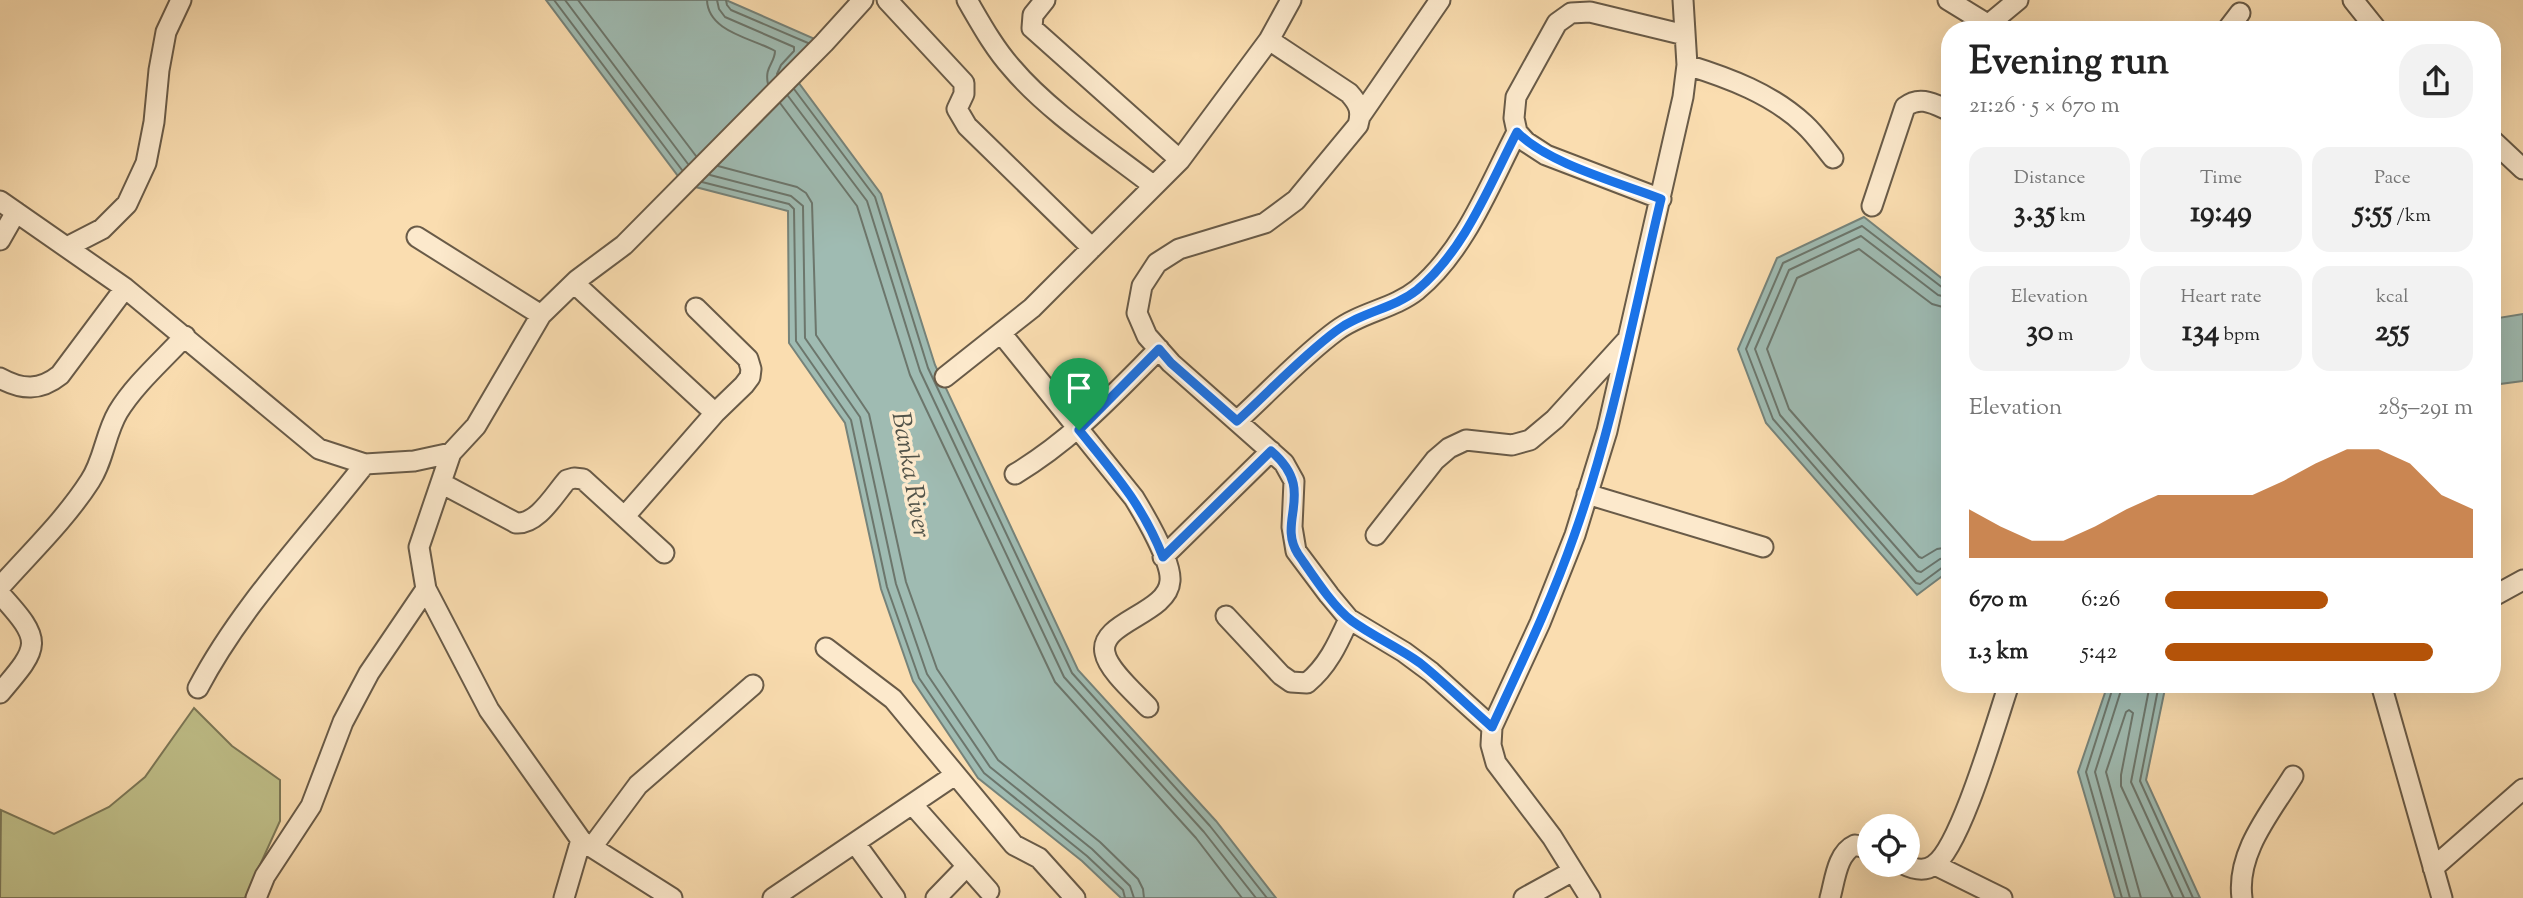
<!DOCTYPE html>
<html lang="en">
<head>
<meta charset="utf-8">
<style>
  :root { --surface:#fff; --page:#f2f2f2; --text:#222; --muted:#767676; --accent:#b45309 }
  body { margin:0; font-family:"Sorts Mill Goudy",serif; background:var(--page); color:var(--text); height:100vh; display:flex; flex-direction:column; font-size:26px; white-space:nowrap }
  * { box-sizing:border-box; margin:0 }
  p { font-size:23px; color:var(--muted) }
  .icon { flex:none; width:38px; height:38px; fill:none; stroke:currentColor; stroke-width:2; stroke-linecap:round; stroke-linejoin:round }
  .map { position:relative; flex:1; overflow:hidden }
  .details { position:absolute; left:1941px; top:21px; width:560px; height:672px; display:flex; flex-direction:column; background:var(--surface); border-radius:28px; box-shadow:0 7px 28px #0002 }
  .details>* { flex:none }
  .buttons { position:absolute; left:1857px; top:814px; display:grid; gap:14px }
  .buttons a { display:grid; place-items:center; width:63px; height:63px; border-radius:50%; background:var(--surface); box-shadow:0 7px 28px #0002; font-size:35px }
  .pin { position:absolute; display:grid; place-items:center; width:60px; height:60px; color:#fff; margin:-72px -30px; border-radius:50% 50% 50% 0; rotate:-45deg; box-shadow:0 0 7px #0007 }
  .pin .icon { rotate:45deg }
  .round { display:grid; place-items:center; flex:none; width:74px; height:74px; border-radius:28px; background:var(--page) }
  .headline { display:flex; align-items:center; justify-content:space-between; height:119px; padding:0 28px }
  h1 { font-size:38px; font-weight:700; line-height:52px }
  .figures { display:grid; grid-template-columns:repeat(3,1fr); gap:10px; height:119px; padding:7px 28px }
  .figures div { display:grid; align-content:center; border-radius:18px; background:var(--page); text-align:center }
  .figures b { font-size:30px; font-weight:700 }
  .figures small { font-size:19px; font-weight:400 }
  .figures p { font-size:19px }
  .chart { height:196px; padding:14px 28px }
  .chart p { display:flex; justify-content:space-between }
  .chart svg { width:100%; height:126px; margin-top:7px; fill:var(--accent); opacity:.7 }
  ul { padding:0 28px; list-style:none; font-size:23px }
  li { display:grid; grid-template-columns:112px 84px 1fr; align-items:center; height:52px }
  li i { height:18px; border-radius:9px; background:var(--accent) }
  .map>svg:first-child { display:block }
</style>
</head>
<body>
<div class="map">
<svg width="2523" height="898" viewBox="0 0 2523 898">
  <rect width="100%" height="100%" fill="#faddb0"/>
  <filter id="stains"><feTurbulence type="fractalNoise" baseFrequency=".00286" numOctaves="4"/><feColorMatrix values="0 0 0 0 .2 0 0 0 0 .09 0 0 0 0 .02 0 0 0 .5 -.17"/></filter>
  <radialGradient id="worn" r=".72"><stop offset=".6" stop-color="#630" stop-opacity="0"/><stop offset="1" stop-color="#630" stop-opacity=".3"/></radialGradient>
  <path fill="#c0c08a" stroke="#7c7858" stroke-width="2" d="M194,708L232,746L280,780V821L245,898H0L1,810L54,834L109,807L145,777Z"/>
  <path fill="#9fbbb2" stroke="#76837a" stroke-width="2" d="M546,0H726L824,43L793,75L881,194L935,365L1078,670L1216,821L1276,898H1121L1082,861L978,778L913,681L881,589L845,423L789,343L788,211L684,184Z
    M1864,217L1949,284V571L1917,595L1766,423L1738,349L1777,258Z
    M2523,314V381L2492,385V319Z
    M2108,684H2166L2146,780L2200,898H2115L2078,772Z"/>
  <g fill="none" stroke-linecap="round" stroke-linejoin="round">
    <path stroke="#6c766c" stroke-width="2" d="M554,0L682,170
      M565,0L688,164
      M578,0L696,156
      M707,0C708,32 752,38 775,51C775,63 764,67 768,84
      M717,0L719,9L725,17L794,47V51L781,65L777,74
      M726,0L727,5L731,10L808,43
      M794,89L875,197L928,368L1072,673L1210,826L1267,898
      M788,96L867,201L920,371L1064,677L1204,832L1256,898
      M780,103L857,206L910,375L1055,682L1196,838L1242,898
      M718,166L797,187L806,193L812,203L816,335L869,414L906,582L937,669L998,760L1100,842L1138,879L1143,889L1144,898
      M710,175L791,196L803,206L805,338L860,417L896,584L927,674L990,767L1092,849L1130,886L1134,898
      M702,182L789,204L794,209L796,341L851,420L887,587L919,678L984,773L1087,856L1123,890L1125,898
      M1950,289L1943,288L1862,226L1783,263L1746,349L1773,419L1916,583L1920,584L1943,567L1950,566
      M1950,298L1938,295L1861,236L1789,270L1755,349L1780,415L1917,571L1921,572L1940,559L1950,557
      M1950,309L1932,304L1859,249L1797,278L1767,349L1789,409L1919,557L1922,558L1937,549L1950,547
      M2114,684L2086,772L2122,898
      M2123,684L2095,772L2130,898
      M2150,684L2131,782L2184,898
      M2159,684L2140,781L2193,898
      M2141,898L2106,772L2126,712L2129,710L2133,713L2121,775V786L2173,898"/>
    <g stroke="#695b48" stroke-width="23">
      <path id="minor" d="M887,0L964,83V94L957,109L967,126L1092,248
        M967,0C981,24 994,48 1012,68C1048,111 1109,151 1154,186
        M1045,0L1033,15L1032,28L1180,160
        M1948,0L1997,30
        M2353,0L2377,30
        M1989,24L2018,0
        M2227,30L2240,13
        M1269,40L1349,93C1359,104 1362,111 1358,125L1296,200L1265,223L1179,249L1157,263L1142,286L1137,313L1147,336L1171,363L1284,463L1294,481L1292,527L1296,551L1329,595L1349,619L1404,652L1431,672L1492,727
        M1687,65C1729,78 1772,94 1804,124C1815,134 1824,147 1833,158
        M1361,115L1440,0
        M2492,140L2523,169
        M1661,199L1546,155L1526,142L1517,132L1514,118L1516,97L1557,23L1571,13L1590,12L1685,35
        M0,201L125,288L319,449L365,464L414,461L451,453
        M1872,206L1905,107C1920,95 1934,104 1950,111
        M417,237L541,315
        M0,240L16,212
        M67,247L102,229L127,204L146,163L154,122L159,70L166,32L181,0
        M574,283L715,413
        M1001,333L1134,498C1145,516 1172,562 1170,581C1168,614 1098,622 1105,653C1108,670 1136,694 1148,707
        M945,377L1032,308L1180,160L1269,40L1291,0
        M0,378C22,390 40,391 60,375L125,288
        M1237,421C1270,391 1301,357 1336,331C1361,312 1393,309 1417,290C1465,250 1489,186 1517,132
        M1015,474C1072,440 1113,395 1159,349
        M441,483L516,523C537,525 554,495 567,480L574,478L583,479L664,553
        M1587,494L1763,547
        M625,516L715,413L744,385L750,377L751,369L748,359L696,308
        M1376,535L1435,460L1449,448L1466,440L1512,445L1530,440L1555,419L1627,340
        M1163,557L1271,451
        M0,587C30,553 65,520 90,481C104,460 105,434 118,412C135,384 163,360 185,336
        M0,594C44,642 40,646 0,693
        M2492,597L2523,580
        M1226,616L1281,675L1291,682L1307,683C1328,666 1338,643 1349,619
        M826,648L893,699L1014,845L1039,858L1075,898
        M2381,684L2442,898
        M198,688C241,606 308,537 365,464
        M912,804L989,891
        M582,841L672,898
        M855,843L895,898
        M592,847L638,785L753,685
        M1903,864C1913,869 1925,872 1934,865C1961,847 1997,719 2009,684
        M1935,865L2002,898
        M2433,868L2523,789
        M256,898L265,876L311,806L343,722L369,673L426,589
        M564,898L581,840L489,710L426,589L419,547L451,453L476,426L541,315L577,280L624,245L824,43L863,0
        M773,898L955,775
        M936,898L967,866
        M1524,898L1573,871
        M1590,898L1552,837L1496,763L1491,745L1492,727L1540,623L1575,535L1607,431L1683,97L1687,65L1683,0
        M1830,898C1835,880 1837,853 1855,845L1869,849
        M2242,898C2236,853 2270,813 2293,776"/>
    </g>
    <use href="#minor" stroke="#fce9cc" stroke-width="19"/>
  </g>
  <g fill="none" stroke-linecap="round" stroke-linejoin="round">
    <g stroke="#fff" stroke-width="14">
      <path id="route" d="M1517,132C1546,163 1620,183 1661,199C1634,312 1613,427 1574,536C1551,602 1521,664 1492,727C1468,706 1445,683 1420,663C1398,647 1374,637 1352,621C1333,607 1312,574 1298,554C1276,520 1318,491 1271,451L1163,557C1142,504 1114,473 1079,430L1159,349L1171,363L1237,421C1270,391 1301,357 1336,331C1361,312 1393,309 1417,290C1465,250 1489,186 1517,132Z"/>
    </g>
    <use href="#route" stroke="#1a73e8" stroke-width="9"/>
  </g>
  <g text-anchor="middle" dominant-baseline="central" stroke-width="7" stroke-linejoin="round" paint-order="stroke">
    <g font-size="26" font-style="italic" fill="#525349" stroke="#fce9cc">
      <text transform="translate(910 475) rotate(80)">Banka River</text>
    </g>
  </g>
  <rect width="100%" height="100%" filter="url(#stains)"/>
  <rect width="100%" height="100%" fill="url(#worn)"/>
</svg>
<div class="buttons">
<a><svg class="icon" aria-label="locate" viewBox="0 0 24 24"><circle cx="12" cy="12" r="6"/><path d="M12 2v4M12 18v4M2 12h4M18 12h4"/></svg></a>
</div>
<div class="pin" style="left:1079px;top:430px;background:#1e9e55"><svg class="icon" aria-label="arrive" viewBox="0 0 24 24"><path d="M6 21V4h12l-3 4 3 4H6"/></svg></div>
<section class="details">
<div class="headline"><div><h1>Evening run</h1><p>21:26 · 5 × 670 m</p></div><a class="round"><svg class="icon" aria-label="share" viewBox="0 0 24 24"><path d="M12 15V3M7 8l5-5 5 5M5 13v7h14v-7"/></svg></a></div>
<div class="figures">
<div><p>Distance</p><b>3.35<small> km</small></b></div>
<div><p>Time</p><b>19:49</b></div>
<div><p>Pace</p><b>5:55<small> /km</small></b></div>
</div>
<div class="figures">
<div><p>Elevation</p><b>30<small> m</small></b></div>
<div><p>Heart rate</p><b>134<small> bpm</small></b></div>
<div><p>kcal</p><b>255</b></div>
</div>
<div class="chart"><p><span>Elevation</span>285–291 m</p>
<svg viewBox="0 0 160 44" preserveAspectRatio="none"><path d="M0 44V27L10 33L20 38L30 38L40 33L50 27L60 22L70 22L80 22L90 22L100 17L110 11L120 6L130 6L140 11L150 22L160 27V44z"/></svg>
</div>
<ul>
<li><b>670 m</b>6:26<i style="width:53%"></i></li>
<li><b>1.3 km</b>5:42<i style="width:87%"></i></li>
</ul>
</section>
</div>
</body>
</html>
